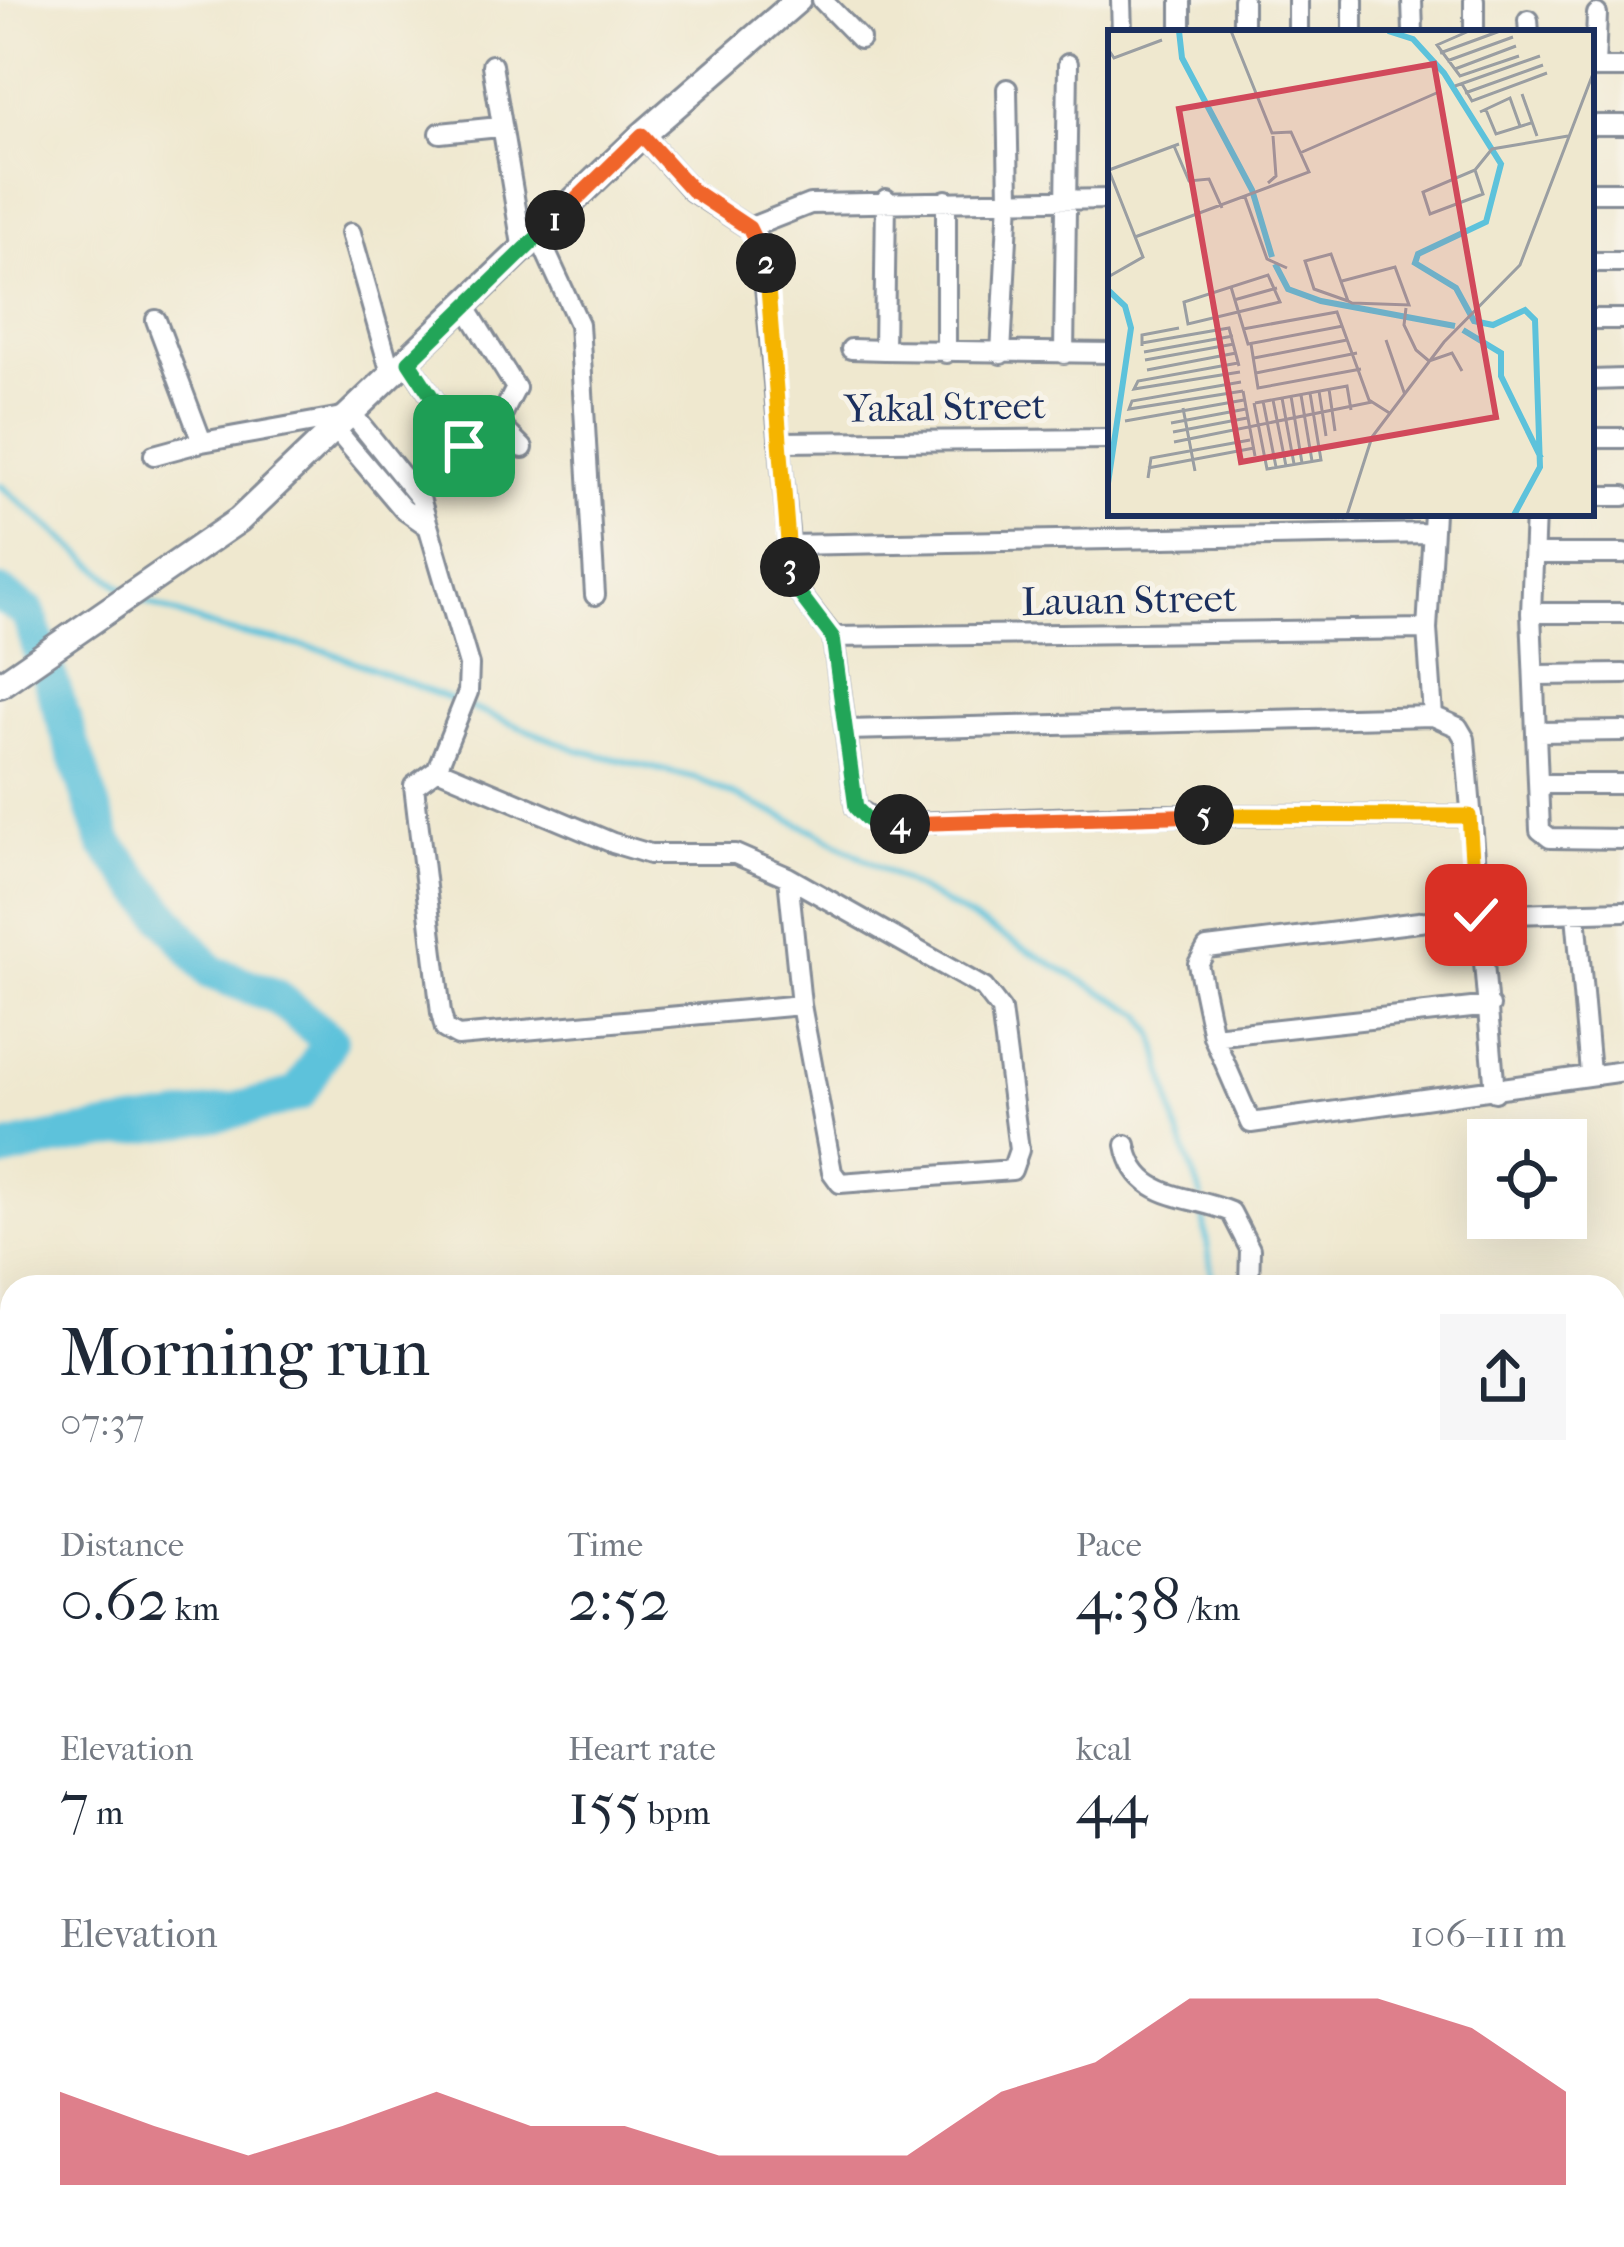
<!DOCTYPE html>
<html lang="en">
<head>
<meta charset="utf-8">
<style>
  :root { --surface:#fff; --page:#f6f6f7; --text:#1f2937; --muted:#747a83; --accent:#d1495b }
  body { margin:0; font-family:"IM FELL French Canon",serif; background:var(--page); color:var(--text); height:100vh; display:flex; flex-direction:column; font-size:45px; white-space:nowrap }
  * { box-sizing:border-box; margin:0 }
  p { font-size:39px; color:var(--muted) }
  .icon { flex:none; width:66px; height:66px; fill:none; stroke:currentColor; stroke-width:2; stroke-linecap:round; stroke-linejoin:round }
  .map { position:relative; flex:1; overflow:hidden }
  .panel { position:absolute; left:0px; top:1275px; width:1626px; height:972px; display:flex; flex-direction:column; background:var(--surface); border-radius:36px 36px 0 0; box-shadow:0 12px 48px #0002 }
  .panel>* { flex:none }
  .controls { position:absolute; left:1467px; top:1119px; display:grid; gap:24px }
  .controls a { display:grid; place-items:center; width:120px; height:120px; border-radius:0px; background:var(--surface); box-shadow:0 12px 48px #0002; font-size:60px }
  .pin { position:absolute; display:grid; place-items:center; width:102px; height:102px; color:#fff; margin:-51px; border-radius:24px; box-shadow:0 6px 18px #0006 }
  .km { position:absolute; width:60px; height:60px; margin:-30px; border-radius:50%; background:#222; color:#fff; font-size:33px; line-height:60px; text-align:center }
  .round { display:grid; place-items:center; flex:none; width:126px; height:126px; border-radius:0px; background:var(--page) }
  .headline { display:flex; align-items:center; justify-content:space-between; height:204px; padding:0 60px }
  h1 { font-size:66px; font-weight:600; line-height:90px }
  .stats { display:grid; grid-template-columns:repeat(3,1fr); gap:18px; height:204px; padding:12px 60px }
  .stats div { display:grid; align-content:center }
  .stats b { font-size:60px; font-weight:600 }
  .stats small { font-size:33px; font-weight:400 }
  .stats p { font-size:33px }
  .chart { height:336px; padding:24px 60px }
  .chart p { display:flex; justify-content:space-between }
  .chart svg { width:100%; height:216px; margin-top:12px; fill:var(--accent); opacity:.7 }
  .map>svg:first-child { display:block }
</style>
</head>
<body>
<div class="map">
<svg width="1624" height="2247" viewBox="0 0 1624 2247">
  <rect width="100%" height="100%" fill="#f7f3e8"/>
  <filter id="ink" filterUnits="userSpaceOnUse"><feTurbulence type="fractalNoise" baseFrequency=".00833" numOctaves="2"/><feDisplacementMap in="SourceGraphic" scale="24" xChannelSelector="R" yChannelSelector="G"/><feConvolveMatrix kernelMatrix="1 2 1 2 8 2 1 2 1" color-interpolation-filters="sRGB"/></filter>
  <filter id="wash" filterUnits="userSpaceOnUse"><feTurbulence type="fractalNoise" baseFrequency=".004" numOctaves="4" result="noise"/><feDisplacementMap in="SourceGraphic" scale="48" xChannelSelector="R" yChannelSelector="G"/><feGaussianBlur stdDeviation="2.7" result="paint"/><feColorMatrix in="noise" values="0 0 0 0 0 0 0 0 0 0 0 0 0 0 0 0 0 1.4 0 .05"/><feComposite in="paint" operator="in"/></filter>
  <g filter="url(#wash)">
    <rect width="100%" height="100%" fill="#efe8cf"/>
    <path fill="#ebd1eb" d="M12,1553V1802L0,1804V1555Z"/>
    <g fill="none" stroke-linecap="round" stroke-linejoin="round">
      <path stroke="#5dc2db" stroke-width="6" d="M0,485L123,589
        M139,600L222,630L327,651L578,750L695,778L815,831L1143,1015L1155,1036L1176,1126L1202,1197
        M1202,1210L1214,1287
        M1458,2235L1460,2247"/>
      <path stroke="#5dc2db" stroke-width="36" d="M0,594L28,613L105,843L211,972L275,996L330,1040L299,1093C202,1126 99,1125 0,1152"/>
    </g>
  </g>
  <g filter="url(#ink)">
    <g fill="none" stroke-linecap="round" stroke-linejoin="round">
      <g stroke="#858c96" stroke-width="24">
        <path id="street" d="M822,0L860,39
          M1121,0L1122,33
          M1181,0V33
          M1298,0V33
          M1353,0V33
          M1412,0L1413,33
          M1474,0V33
          M1528,20L1529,33
          M1243,33V0
          M492,65L523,251
          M1591,68H1624
          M1595,68L1597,14
          M1591,125H1624
          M440,133L499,127
          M642,135L692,191L749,228L761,244L793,585L833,637L856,808L882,824L1136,815L1469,816
          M1591,192H1624
          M886,199L884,350L1111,353
          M749,228L810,204L1111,199
          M351,233L392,377
          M538,235L579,324L595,595
          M1591,262H1624
          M465,306L516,388L498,423L523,448
          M1591,319H1624
          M156,320L202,442L353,415L420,498L469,665L468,692L437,769
          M851,349L884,350
          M946,353V200
          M1001,354L1009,199L1007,89
          M1064,354L1068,64
          M408,361L464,446L468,474
          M1591,380L1624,379
          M337,431L403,509L426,525
          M1591,438H1624
          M779,442L1111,439
          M154,455L202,442
          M1591,496H1624
          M1535,513L1531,613L1540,830L1550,838L1624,839
          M787,545L1432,533
          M1534,554H1624
          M1531,613H1624
          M833,637L1427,629
          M1536,675L1624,674
          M1433,716L1427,629L1434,513
          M847,730L1433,716L1458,727L1465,739L1495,1092
          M1537,732L1624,731
          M1539,784H1624
          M788,877L801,1005L832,1172L840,1183L1012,1170L1019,1150L1001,1010L984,988L788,877L735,854H650L613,843L437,769L414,786L441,1013L445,1029L458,1036L801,1005
          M1624,911L1476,915L1207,948L1198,964L1213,1036L1251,1123L1624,1071
          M1576,914L1590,1073
          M1213,1036L1490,1006
          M1126,1145C1136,1201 1189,1194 1231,1212L1250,1249L1249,1287
          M0,1349L12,1346
          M0,1371L12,1451
          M0,1513L12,1510
          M1614,1567L1624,1565
          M1614,1785L1624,1788
          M0,2072L12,2069
          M1123,2235L1125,2247"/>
      </g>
      <g stroke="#858c96" stroke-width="30">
        <path id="secondary" d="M0,685L239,520L642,135L798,0"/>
      </g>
      <use href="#street" stroke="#fff" stroke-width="18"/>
      <use href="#secondary" stroke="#fff" stroke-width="24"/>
    </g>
  </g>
  <g fill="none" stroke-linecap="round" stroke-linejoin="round" filter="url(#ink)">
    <g stroke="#fff" stroke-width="24">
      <path id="split-1" d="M464,446L409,362L555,220"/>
    </g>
    <g stroke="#fff" stroke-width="24">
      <path id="split-2" d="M555,220L642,135L692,190L749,228L766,263"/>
    </g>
    <g stroke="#fff" stroke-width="24">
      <path id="split-3" d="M766,263L790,567"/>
    </g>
    <g stroke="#fff" stroke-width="24">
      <path id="split-4" d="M790,567L793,585L833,638L856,808L868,820L900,824"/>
    </g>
    <g stroke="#fff" stroke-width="24">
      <path id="split-5" d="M900,824L1204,815"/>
    </g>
    <g stroke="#fff" stroke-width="24">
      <path id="split-6" d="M1204,815L1469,816L1476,915"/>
    </g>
    <use href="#split-1" stroke="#22a559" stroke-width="15"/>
    <use href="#split-2" stroke="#f0652b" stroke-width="15"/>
    <use href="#split-3" stroke="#f5b400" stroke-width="15"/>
    <use href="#split-4" stroke="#22a559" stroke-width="15"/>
    <use href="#split-5" stroke="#f0652b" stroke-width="15"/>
    <use href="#split-6" stroke="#f5b400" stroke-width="15"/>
  </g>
  <g text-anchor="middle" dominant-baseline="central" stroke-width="10" stroke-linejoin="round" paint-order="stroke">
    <g font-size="39" fill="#1b2f5e" stroke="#f7f3e8">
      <text transform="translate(945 407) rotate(-1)">Yakal Street</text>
      <text transform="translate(1129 600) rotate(-1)">Lauan Street</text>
    </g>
  </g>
  <g transform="translate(1108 30)">
    <rect width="486" height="486" fill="#efe8cf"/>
    <path fill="none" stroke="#5dc2db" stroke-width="6" d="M71,1L74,28L144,160L164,227M280,1L305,9L336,43L393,134L378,192L310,224L307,233L348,258L366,291L385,295L417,280L427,290L432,437L406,485M167,234L180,259L213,271L347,296M0,260L17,276L23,298L0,453M355,300L393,323V346L433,428"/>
    <path fill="none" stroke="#9a9ea2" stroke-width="3" d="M361,1L329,15L352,46L411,26M0,19L6,28L54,10M332,23L392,1M339,31L405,7M347,39L408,16M354,54L364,71L439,43M347,56L432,26M357,63L435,35M414,64L429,106M378,80L388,104L423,93M372,82L402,68L412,96M66,116L81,151L101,149L114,178M192,123L333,61M0,138L35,227L0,247M1,140L71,114M367,140L375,164L322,184L315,162L367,140L384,119L460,106M160,153L168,146L165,106M137,167L159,229L179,238M27,207L201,142L183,102L164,103L123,1M160,245L172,272L80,294L76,272ZM234,251L287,237L301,275L244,273L240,271L206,259L197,231L223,224L240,271M123,257L140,314L235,296M126,270L169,258M298,278L296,295L308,320L321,331L344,323L354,341M135,299L229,282L261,370L283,384M278,310L297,365M34,313L121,298L131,336M143,314L150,358L253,339M34,316V305L71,298M36,322L125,306M146,328L239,310M37,330L126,314M130,333L30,351L26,359L132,342M39,340L128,323M148,343L249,323M133,352L24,371L21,379L135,361M221,359L227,401M135,361L147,426M211,361L218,406M193,365L204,431M183,366L194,433M174,368L186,434M165,370L178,436M155,371L168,437M146,373L159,439L213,430L202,363M147,373L239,356L243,380M75,378L87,441M17,391L136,370M63,393L138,379M65,402L139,388M66,412L264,372M40,438L146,418M40,448L43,428L142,410M239,485L264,407L336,312L412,235L486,41"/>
    <path fill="#d1495b" fill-opacity="0.15" stroke="#d1495b" stroke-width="6" d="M326,34L388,387L133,432L71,79Z"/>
    <rect width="486" height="486" fill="none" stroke="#1b2f5e" stroke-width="6"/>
  </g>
</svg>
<div class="controls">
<a><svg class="icon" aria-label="locate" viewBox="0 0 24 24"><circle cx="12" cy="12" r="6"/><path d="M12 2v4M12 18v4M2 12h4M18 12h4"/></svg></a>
</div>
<div class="pin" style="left:464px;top:446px;background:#1e9e55"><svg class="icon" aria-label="arrive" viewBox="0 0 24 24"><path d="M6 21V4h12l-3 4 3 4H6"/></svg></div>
<div class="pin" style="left:1476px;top:915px;background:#d93025"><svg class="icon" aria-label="check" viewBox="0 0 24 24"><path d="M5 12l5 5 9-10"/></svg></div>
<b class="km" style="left:555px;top:220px">1</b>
<b class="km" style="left:766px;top:263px">2</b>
<b class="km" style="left:790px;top:567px">3</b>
<b class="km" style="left:900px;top:824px">4</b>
<b class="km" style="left:1204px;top:815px">5</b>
<section class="panel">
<div class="headline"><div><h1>Morning run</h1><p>07:37</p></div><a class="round"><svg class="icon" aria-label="share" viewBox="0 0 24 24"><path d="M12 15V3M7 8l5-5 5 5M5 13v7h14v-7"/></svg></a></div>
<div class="stats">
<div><p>Distance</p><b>0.62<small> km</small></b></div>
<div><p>Time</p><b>2:52</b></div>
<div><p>Pace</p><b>4:38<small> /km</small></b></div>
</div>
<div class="stats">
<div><p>Elevation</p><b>7<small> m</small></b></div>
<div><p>Heart rate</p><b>155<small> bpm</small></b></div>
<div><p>kcal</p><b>44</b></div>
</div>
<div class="chart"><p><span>Elevation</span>106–111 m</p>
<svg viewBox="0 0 160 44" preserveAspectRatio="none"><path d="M0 44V25L10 32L20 38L30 32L40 25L50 32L60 32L70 38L80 38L90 38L100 25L110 19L120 6L130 6L140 6L150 12L160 25V44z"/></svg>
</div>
</section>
</div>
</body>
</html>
